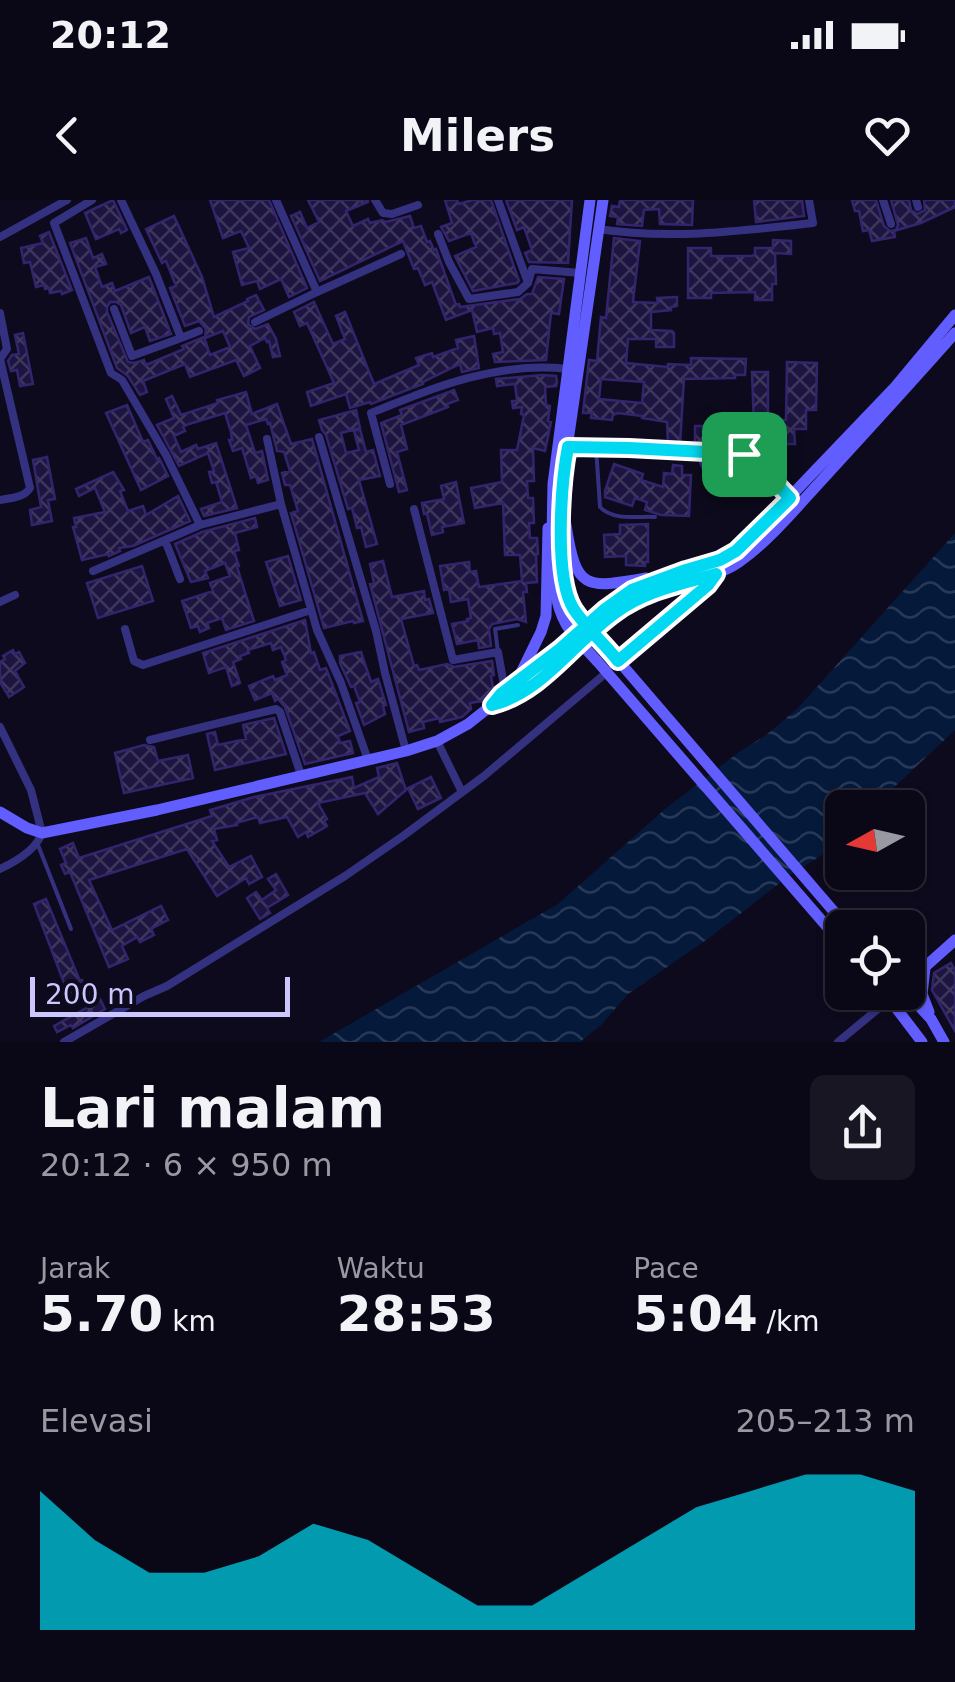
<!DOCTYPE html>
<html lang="id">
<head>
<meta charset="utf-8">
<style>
  :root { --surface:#0a0816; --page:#181623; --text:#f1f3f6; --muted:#999aa1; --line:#2a2935; --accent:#00d9f1 }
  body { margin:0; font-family:"DejaVu Sans",sans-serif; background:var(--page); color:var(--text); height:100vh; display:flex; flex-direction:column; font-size:38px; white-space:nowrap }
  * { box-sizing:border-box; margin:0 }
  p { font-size:32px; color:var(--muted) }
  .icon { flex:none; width:55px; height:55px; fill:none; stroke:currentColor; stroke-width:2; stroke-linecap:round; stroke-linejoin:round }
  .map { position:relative; height:842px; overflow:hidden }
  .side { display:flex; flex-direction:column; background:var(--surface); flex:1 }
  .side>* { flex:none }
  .needle { width:65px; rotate:262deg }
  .controls { position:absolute; left:825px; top:590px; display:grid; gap:20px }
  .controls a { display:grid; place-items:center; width:100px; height:100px; border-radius:15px; background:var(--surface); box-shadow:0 2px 8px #0004,0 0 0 2px var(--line); font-size:50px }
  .scale { position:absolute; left:30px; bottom:25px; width:260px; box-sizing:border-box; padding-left:10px; border:5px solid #ccc6ff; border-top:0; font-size:28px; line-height:35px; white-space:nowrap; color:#ccc6ff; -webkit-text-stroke:8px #0d0a1d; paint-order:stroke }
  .pin { position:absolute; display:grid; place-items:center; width:85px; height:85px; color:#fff; margin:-42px; border-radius:20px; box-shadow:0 5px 15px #0006 }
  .round { display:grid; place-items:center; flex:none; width:105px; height:105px; border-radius:15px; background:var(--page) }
  .overview { display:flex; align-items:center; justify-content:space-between; height:170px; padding:0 40px }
  h1 { font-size:55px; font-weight:700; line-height:75px }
  .figures { display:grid; grid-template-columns:repeat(3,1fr); gap:15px; height:170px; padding:10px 40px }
  .figures div { display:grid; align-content:center }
  .figures b { font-size:50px; font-weight:700 }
  .figures small { font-size:28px; font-weight:400 }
  .figures p { font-size:28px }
  .chart { height:280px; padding:20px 40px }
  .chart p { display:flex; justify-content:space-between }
  .chart svg { width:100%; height:180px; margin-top:10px; fill:var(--accent); opacity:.7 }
  .status { display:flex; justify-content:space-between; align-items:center; height:70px; padding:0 50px; background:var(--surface); direction:ltr }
  .status svg { height:28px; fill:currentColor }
  header { display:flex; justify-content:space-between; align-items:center; height:130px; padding:0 40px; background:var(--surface); font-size:45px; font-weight:700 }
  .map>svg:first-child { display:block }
</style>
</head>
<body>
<div class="status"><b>20:12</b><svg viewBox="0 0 49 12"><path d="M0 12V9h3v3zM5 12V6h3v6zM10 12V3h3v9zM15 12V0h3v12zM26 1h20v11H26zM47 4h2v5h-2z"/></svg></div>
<header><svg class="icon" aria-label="back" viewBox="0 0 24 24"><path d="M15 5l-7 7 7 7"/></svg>Milers<svg class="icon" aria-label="heart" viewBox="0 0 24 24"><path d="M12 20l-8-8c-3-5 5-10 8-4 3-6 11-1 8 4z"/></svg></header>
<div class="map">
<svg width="955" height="842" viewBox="0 0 955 842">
  <defs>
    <pattern id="water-waves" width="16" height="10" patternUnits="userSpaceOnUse" patternTransform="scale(2.5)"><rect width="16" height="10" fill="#05193b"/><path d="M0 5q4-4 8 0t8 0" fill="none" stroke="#283958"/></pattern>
    <pattern id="building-cross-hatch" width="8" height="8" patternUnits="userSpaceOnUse" patternTransform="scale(2.5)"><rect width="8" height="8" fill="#1d153f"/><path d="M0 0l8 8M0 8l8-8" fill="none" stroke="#3d365c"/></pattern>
  </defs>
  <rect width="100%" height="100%" fill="#0d0a1d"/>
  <path fill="url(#water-waves)" d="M955,333V530L873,607L842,608V636L822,655L790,675L709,738L628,794L601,825L580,842H319L558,704L664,610L739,552L765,536L798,508Z"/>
  <path fill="url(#building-cross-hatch)" stroke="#33256d" stroke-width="2.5" fill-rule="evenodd" d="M113,0L127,30L121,33L119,29L96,39L85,13Z
    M210,0H269L307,88L289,97L281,79L260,89L257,81L242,85L233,52L249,48L241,31L223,38Z
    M308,0H368V2L346,11L353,26L368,19L370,23L382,20L386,22L410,16L414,28L421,26L427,42L430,41L434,50L436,49L456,105L459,104L460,107L520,99L527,94H532L538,77L564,79L559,114L551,113L546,160L495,162L493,154L503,152L500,133L494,134L493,128L477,132L472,110L446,120L432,82L425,85L418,68L414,69L403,41L320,81L291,16L300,12L307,28L319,22Z
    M445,0H457L459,4L472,0H491L519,81L517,83L473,91L455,56L476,47L471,33L449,41L441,27L452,23Z
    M506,0H572L568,63L529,62L525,53L532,50L524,27L517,30Z
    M620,0H693L692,25L660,24L659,9L644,10L642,26L617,24L618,17L610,16L612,6L619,7Z
    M754,0H802L804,16L756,22Z
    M852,0H876L884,26L890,31L896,30L898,25L891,0H909L911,10L917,14L925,10L924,0H955V7L921,23L894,31L895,37L872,41L869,30L863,31L859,11H855Z
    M174,16L202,77L214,117L248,101L247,99L256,95L264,110L249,117L248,124L255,129L268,124L276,139L280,156L273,157L269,141L267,142L265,138L250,146L260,168L244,176L236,160L190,177L185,164L143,181L147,192L140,195L128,176L117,168L70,43L86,38L93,58L102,54L106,64L95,67L102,87L112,83L115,91L149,77L171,134L150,141L145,127L131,133L121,105L116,102H110L107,107V112L128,162L134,163L144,160L146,165L184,149L182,146L204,137L210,155L230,147L223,131L205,138L206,129L199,121L185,126L170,88L176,86L166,61L162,63L146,29Z
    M49,32L72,90L62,94L61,91L50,93L49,88L45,89L44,85L36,87L30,62L24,63L21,48L43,43L40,36Z
    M614,38L640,41L633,102L658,103L657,98L677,97V106L671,107V110L651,112V130L672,131L674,133V147H656V139H628L626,163L668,167V164L691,165V158L746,159L745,175H735V178L684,179L680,244H668L667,222L642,218V216L618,213L613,215L612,220L591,218L592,213H583L589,160L597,161L601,117L606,118ZM601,179L644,182L642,203L599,199Z
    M773,40L791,41V54L775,53L776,84H772V100H755V92L711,93V98H688V48H711V56H752L755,54V48H773Z
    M314,102L333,144L345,139L336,116L345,112L374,184L419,165L416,158L432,153L433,157L458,148L456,140L474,136L479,168L462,172L460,164L423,182V184L371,204L370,202L350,208L346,194L311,206L307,192L334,183L307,123L300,126L294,112Z
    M23,133L33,184L20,186L17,170L11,171L8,161L12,155L19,154L15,135Z
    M787,162L817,163L816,210H806V229H794L795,244H780V237H747V245H695V226H754L752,172H768V220H786Z
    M542,175L556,176L557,182L556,186L545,187L546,205L550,206L548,221L551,222L545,251L533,248L534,281H527L528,298H533L534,323H529L530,338H537L538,354H536L537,382L526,383L527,392H523L526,422L517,419L492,424L489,429L491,446L479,448L478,440L457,444L452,424L468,421L467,419L471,418L468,399L451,402L449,389L444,390L440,366L469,362L470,372L476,371L479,387L522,381L520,355H505L503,303L475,308L471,288L502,282L501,250H517L524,215L521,214L522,207L513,208L512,201H517L515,184L497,186L496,179Z
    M454,190L458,200L447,204L448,207L401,225L407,249L397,252L407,290L399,292L381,223L402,215L400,210Z
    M246,192L252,214L277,204L291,244L312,239L363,421L354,423L353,421L324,428L291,313L298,311L290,285H285L282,273L290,271L284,252L277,251L270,223L268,224L266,219L246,225L255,253L262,251L268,280L258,283L256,276L251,278L242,248L233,251L229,240H232L231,232L225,213L189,224L183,227L185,231L174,236L181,252L196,245L198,249L216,243L237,308L204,316L201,309L222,302L216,282L212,283L209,272L214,271L208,253L179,266L157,225L174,218L166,199L172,196L181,215L218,203L217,200Z
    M127,205L143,242L148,240L157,259L159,258L168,276L141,290L106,213Z
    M356,210L360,228L341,233L346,253L359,250L354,231L360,229L366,252L373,250L380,276L359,280L377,344L366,347L361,327L357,328L352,308L348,309L326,235L322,230L319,220Z
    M47,257L55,299L48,300L52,321L32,325L30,310L41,307L33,260Z
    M614,264L643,274L641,280L663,287L664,273L672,274L673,265L682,266V275H691L689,316L661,315L645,310L647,302L635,298L632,306L605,297V291Z
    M113,272L124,290L120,291L128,311L143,306L146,315L178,296L190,321L133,346L119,348L120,351L109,356V354L82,360L73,327H76L74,318L105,312L95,288L79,296L76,289Z
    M456,282L464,323L442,327L443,332L432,335L427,314H424L422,303L444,299L441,286Z
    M255,318L257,327L235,333L239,350L234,351L239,366L237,367L254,421L226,430L222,418L207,423L209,428L200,432L198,426L191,428L182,401L213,391L210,383L230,376L225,363L205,371L208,378L191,382L175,344L202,332Z
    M648,324V362H645V366L626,365V356L605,357L604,335L620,334V325Z
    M288,356L301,400L280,406L266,362Z
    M383,361L392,397L424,391L425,400L429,399L433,413L401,419L414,466L417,465L419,470L447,464L454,467L492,461L494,475L491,476L493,488L482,501L470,503L471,509L462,517L440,522L439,518L423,522L424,528L409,532L370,384L374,383L370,364Z
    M142,366L153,401L98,418L87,383Z
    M305,420L311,453L314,452L320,470L326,468L350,531L338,536L340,543L350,541L353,553L305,564L285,507L278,499L275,501L272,493L255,500L249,486L273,476L275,480L287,475L282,462L286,460L281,447L273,450L271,443L248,450L249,453L240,456L241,459L233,462L240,483L232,486L226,467L209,473L203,453Z
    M13,450L15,454L19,452L25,463L15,471L24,487L9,497L0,482V462L5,459L3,456Z
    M361,452L371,482L378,479L386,505L383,506L385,514L364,525L356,503L360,502L354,486L351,487L340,463V456Z
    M274,518L286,554L215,570L207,534L215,532L218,545L246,539L243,525Z
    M144,545L154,547L158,561L188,555L193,578L124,593L115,553Z
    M397,563L406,590L378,614L365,593L318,603L327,619L324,621L327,626L308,637L306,632L298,637L287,617L260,623L258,617L236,623L237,625L214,629L217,640L212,641L229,667L251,656L262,677L249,684L246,678L217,696L187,649L89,680L112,730L161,706L168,720L151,729L154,735L140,742L137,737L122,746L128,759L109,767L70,672L65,674L61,665L66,663L60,649L73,643L79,658L212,616L210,610L254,597L352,577L354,588L379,577L377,568Z
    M431,577L441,598L418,609L408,588Z
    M276,674L288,695L267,708L270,713L260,719L247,698L256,692L262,700L276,690L268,679Z
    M46,699L80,781L82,780L93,800L99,797L105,809L73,828L71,825L57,832L54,826L88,807L81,793L68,800L63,790L66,788L34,704Z
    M951,763L955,770V831L932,790L934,773Z"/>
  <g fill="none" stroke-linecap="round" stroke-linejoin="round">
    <path stroke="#343180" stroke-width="4" d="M568,247L744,254L755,261L797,306
      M596,247L600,307C613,321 637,316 655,317
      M698,253C708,292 734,291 766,273
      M498,452L495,429L518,425
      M38,645L71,729"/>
    <path stroke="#343180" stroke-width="8" d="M92,0L54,23L111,173L122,180L166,255L200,325
      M121,0L156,74L181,138L199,131
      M375,0L383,13L392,14L418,5
      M883,0L891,24
      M916,0L918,7
      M598,29C670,40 741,31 813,23L809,0
      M438,34L449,62L469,99L518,92L528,83L498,0
      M0,37L67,0
      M528,83L532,69L580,73
      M317,92L401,54
      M114,109L132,156L181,138
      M0,113L7,149L0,159L30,288C24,298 10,298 0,300
      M255,122L317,92L276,0
      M319,237L376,431L385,473L406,551
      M267,239L281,304
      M390,284L371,213C435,187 498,161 568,169
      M414,309L453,460L498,452L505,491
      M165,340L180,379
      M93,371L200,325L281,304L317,430L341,483L368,560
      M0,402L15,395
      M125,429L134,461L143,465L311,410
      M0,527L31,590L42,633C36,650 17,661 0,669
      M150,540L276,509L280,512L301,575
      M437,541L462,592
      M64,842L144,796L167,786L345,676L403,636L484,576L606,473
      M838,842L890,799"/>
    <path stroke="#615dff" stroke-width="11" d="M566,325C576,390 585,389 646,378
      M562,335L561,297L564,269L603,0
      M552,336L553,284L590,0
      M611,452L848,728
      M597,461L842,744
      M618,461L708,385L716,374
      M518,479L541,432L546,416L548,328
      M492,505C542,493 573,443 613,414C633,399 658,389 682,382C703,377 722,374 739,362C770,340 796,308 821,281C866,232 911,183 955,133
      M0,612L27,628L42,633L157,610L406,551L437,541L468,524L492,505L501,493L560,449L604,409L632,390L686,370L720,360L742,347L895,187L955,115
      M925,768L922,794L929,812
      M908,782L955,740
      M884,792L922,842
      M906,792L931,819L944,842"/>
    <path stroke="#615dff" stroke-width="11" d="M562,335C563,356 562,381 570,400C577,420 597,436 611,452
      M552,336C554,365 551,398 566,424C574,437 586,449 597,461"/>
  </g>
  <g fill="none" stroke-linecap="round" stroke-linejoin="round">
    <g stroke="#fff" stroke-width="20">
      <path id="route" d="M744,254L754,260L790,298L736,351L720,360L686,370L632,390L604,410L560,449L501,494L492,505C543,492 574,442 615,413C645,391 681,384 716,374L708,385L618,461C604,443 585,427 573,408C554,376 561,283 568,247L629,248L744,254"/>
    </g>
    <use href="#route" stroke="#00d9f1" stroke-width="12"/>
  </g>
</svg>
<div class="controls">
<a><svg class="needle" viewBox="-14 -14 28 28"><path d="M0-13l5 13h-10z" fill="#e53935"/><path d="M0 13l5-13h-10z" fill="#999aa1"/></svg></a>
<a><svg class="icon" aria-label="locate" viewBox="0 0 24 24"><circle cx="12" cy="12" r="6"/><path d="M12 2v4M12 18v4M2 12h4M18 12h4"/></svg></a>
</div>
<div class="scale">200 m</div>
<div class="pin" style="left:744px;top:254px;background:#1e9e55"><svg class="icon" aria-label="arrive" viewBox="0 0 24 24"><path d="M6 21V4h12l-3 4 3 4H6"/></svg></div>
</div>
<section class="side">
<div class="overview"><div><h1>Lari malam</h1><p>20:12 · 6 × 950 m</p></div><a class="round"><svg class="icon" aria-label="share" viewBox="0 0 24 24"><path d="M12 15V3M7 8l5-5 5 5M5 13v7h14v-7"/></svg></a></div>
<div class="figures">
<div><p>Jarak</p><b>5.70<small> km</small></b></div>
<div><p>Waktu</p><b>28:53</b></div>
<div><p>Pace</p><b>5:04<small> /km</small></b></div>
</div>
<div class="chart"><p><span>Elevasi</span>205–213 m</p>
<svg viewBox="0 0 160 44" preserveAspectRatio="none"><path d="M0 44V10L10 22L20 30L30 30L40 26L50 18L60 22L70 30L80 38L90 38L100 30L110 22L120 14L130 10L140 6L150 6L160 10V44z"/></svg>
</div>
</section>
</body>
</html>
